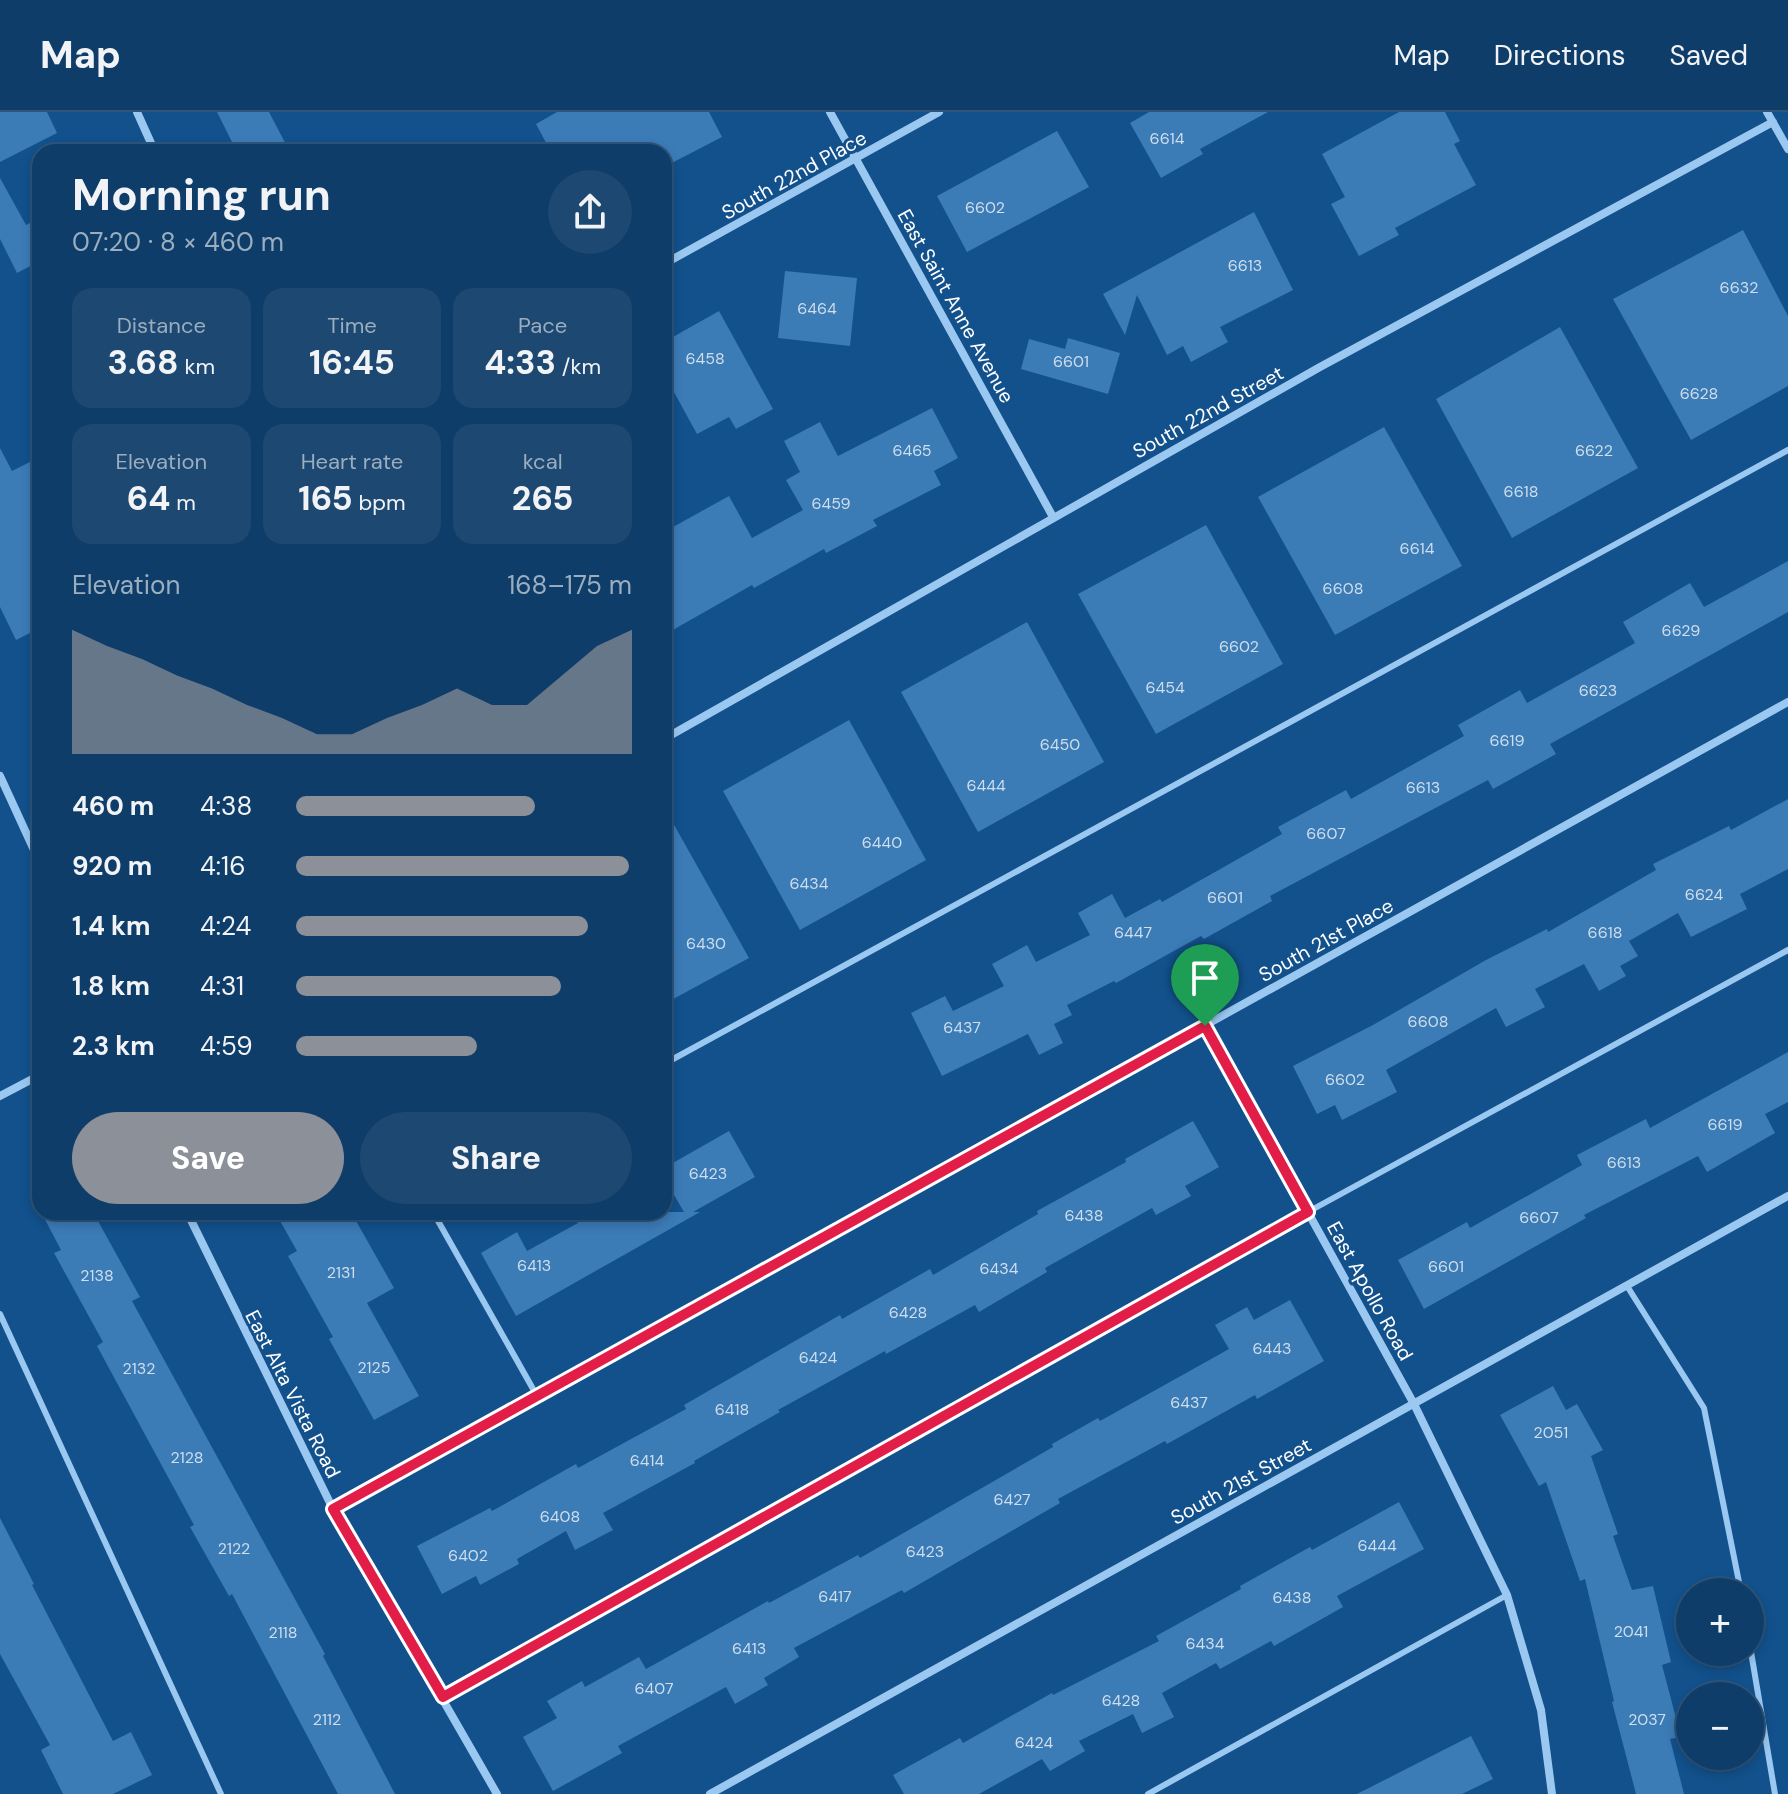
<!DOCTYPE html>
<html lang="en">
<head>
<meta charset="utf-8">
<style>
  :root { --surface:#0e3d69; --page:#1c4871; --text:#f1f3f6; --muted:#9baec0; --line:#2e567d; --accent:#8c9099 }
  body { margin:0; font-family:"DM Sans",sans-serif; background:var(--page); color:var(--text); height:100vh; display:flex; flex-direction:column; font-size:30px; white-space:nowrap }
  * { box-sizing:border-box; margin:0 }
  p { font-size:26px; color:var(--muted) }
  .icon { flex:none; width:44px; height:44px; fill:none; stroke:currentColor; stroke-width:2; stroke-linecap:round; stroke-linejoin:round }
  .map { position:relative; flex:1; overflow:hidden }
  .panel { position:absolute; left:32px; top:32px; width:640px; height:1076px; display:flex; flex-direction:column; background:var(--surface); border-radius:24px; box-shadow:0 4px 12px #0003,0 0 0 2px var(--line) }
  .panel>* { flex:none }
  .tools { position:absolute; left:1676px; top:1466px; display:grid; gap:16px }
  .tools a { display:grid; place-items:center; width:88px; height:88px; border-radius:50%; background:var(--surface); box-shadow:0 4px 12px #0003,0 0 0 2px var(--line); font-size:40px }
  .pin { position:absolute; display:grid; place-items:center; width:68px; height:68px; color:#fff; margin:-82px -34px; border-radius:50% 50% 50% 0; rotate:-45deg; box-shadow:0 0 8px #0007 }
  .pin .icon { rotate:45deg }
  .round { display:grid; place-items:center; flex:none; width:84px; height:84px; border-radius:42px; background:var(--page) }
  .head { display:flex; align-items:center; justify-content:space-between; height:136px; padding:0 40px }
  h1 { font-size:44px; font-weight:700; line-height:60px }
  .figures { display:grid; grid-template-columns:repeat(3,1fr); gap:12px; height:136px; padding:8px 40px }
  .figures div { display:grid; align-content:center; border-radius:20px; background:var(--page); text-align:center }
  .figures b { font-size:34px; font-weight:700 }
  .figures small { font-size:22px; font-weight:400 }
  .figures p { font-size:22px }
  .chart { height:224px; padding:16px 40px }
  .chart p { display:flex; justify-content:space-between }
  .chart svg { width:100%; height:144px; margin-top:8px; fill:var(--accent); opacity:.7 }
  .cta { display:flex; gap:16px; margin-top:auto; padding:16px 40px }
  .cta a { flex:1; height:92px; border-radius:48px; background:var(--accent); color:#fff; font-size:32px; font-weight:700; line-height:92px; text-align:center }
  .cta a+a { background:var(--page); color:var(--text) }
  ul { padding:0 40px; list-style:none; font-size:26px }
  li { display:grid; grid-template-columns:128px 96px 1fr; align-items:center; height:60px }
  li i { height:20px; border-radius:10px; background:var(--accent) }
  header { display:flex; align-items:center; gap:48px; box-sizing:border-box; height:112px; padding:0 40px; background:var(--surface); border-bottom:2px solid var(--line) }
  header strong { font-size:38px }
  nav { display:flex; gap:44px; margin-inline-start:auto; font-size:28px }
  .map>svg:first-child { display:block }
</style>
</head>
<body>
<header>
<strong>Map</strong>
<nav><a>Map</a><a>Directions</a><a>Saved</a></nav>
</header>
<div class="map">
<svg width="1788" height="1682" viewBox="0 0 1788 1682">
  <rect width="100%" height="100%" fill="#12518c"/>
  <path fill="#3b7bb6" d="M0,0H47L57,21L0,50Z
    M217,0H269L290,40H237Z
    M557,0H709L722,25L664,55V40H590L585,30L566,40H551L536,12Z
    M1149,0H1268L1200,37L1203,42L1161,66L1130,11Z
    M1399,0H1445L1460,29L1454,32L1476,73L1395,116L1399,123L1359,144L1331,92L1345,85L1322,42Z
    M1057,19L1089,75L967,140L937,84Z
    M0,66L26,113L40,106V149L17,161L0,127Z
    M1254,100L1293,178L1220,215L1228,230L1191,250L1183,234L1167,243L1137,183L1125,223L1103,182Z
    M1743,118L1788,204V274L1691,328L1613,187Z
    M785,159L857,166L850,234L778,226Z
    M719,199L773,297L736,317L729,305L697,322L664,262V230Z
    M1560,215L1638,356L1512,426L1436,287Z
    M1068,226L1120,241L1108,282L1021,257L1029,227L1065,237Z
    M932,296L958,346L934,359L941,373L873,408L877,414L826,441L824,437L754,476L752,473L664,523V420L729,384L752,426L803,398L786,368L800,360L784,329L820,310L838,344Z
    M1384,315L1462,454L1335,523L1258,385Z
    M0,336L12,359L40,345V390L30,395L40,416V516L16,528L0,495Z
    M1206,413L1283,552L1156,622L1078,482Z
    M1788,449V500L1550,632L1556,642L1493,677L1488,668L1270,784L1272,789L1204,827L1201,824L1116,871L1114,869L1067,893L1072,903L1054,912L1063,931L1039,943L1028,922L942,964L911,901L945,884L953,899L1004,874L992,852L1027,833L1036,850L1090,823L1078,801L1112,782L1125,806L1160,787L1162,790L1282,722L1278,715L1346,678L1351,687L1464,624L1458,613L1520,578L1527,591L1635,531L1623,510L1690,471L1704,495Z
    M1027,510L1104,650L978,720L901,580Z
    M849,608L926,748L800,818L723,679Z
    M1788,687V757L1740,782L1747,797L1691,825L1678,801L1629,829L1638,844L1620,854L1626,864L1599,879L1584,852L1535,877L1545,895L1506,915L1496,896L1386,958L1397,980L1342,1008L1335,993L1317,1002L1293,954L1373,913L1486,848L1547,817L1548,820L1656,758L1653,752L1729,714L1731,718Z
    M664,695L749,846L664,892Z
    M1788,940V990L1765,1002L1775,1021L1707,1060L1698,1044L1584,1103L1586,1106L1424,1197L1398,1148L1467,1110L1470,1116L1582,1053L1577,1043L1646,1007L1650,1016Z
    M1193,1009L1219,1055L1185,1074L1191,1084L1156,1103L1152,1096L1045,1156L1047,1160L979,1200L975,1193L886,1242L885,1239L778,1298L780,1300L694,1349L695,1351L603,1401L613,1418L575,1438L566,1419L517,1447L519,1452L480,1473L476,1464L442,1482L417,1434L490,1396L492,1399L576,1352L578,1356L686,1297L684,1293L840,1203L842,1207L930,1157L933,1163L1038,1102L1037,1099L1126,1050L1125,1047Z
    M729,1019L755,1065L693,1100H700L516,1204L481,1141L517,1120L527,1139L578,1111L572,1100H684L664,1066V1056Z
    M41,1100H93L140,1185L132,1189L325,1542L323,1544L395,1682H338L232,1482L229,1484L190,1415L194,1413L97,1234L103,1230L54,1141L61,1138Z
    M275,1100H351L394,1176L367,1191L419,1284L374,1308L329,1227L333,1225L288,1144L297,1139Z
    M1290,1188L1324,1249L1257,1287L1255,1283L1167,1332L1165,1329L1058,1387L1060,1391L904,1481L902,1478L794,1536L799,1545L764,1566L768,1573L735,1592L726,1575L618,1634L622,1641L553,1679L523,1625L557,1606L547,1589L582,1569L585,1575L639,1545L646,1557L768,1489L769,1491L858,1443L860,1446L1053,1335L1052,1332L1098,1306L1100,1309L1229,1237L1215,1213L1247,1195L1254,1208Z
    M1553,1274L1566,1298L1577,1292L1603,1338L1591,1344L1618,1422L1613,1424L1632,1478L1653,1474L1671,1550L1662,1553L1681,1625L1670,1627L1684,1682H1636L1612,1590L1614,1589L1585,1467L1580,1469L1546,1370L1539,1374L1500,1303Z
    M1399,1390L1424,1437L1337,1484L1343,1495L1274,1534L1271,1529L1220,1557L1216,1551L1162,1581L1174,1605L1142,1621L1133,1602L1079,1629L1085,1639L1050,1659L1042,1647L979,1682H904L893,1663L960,1626L963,1631L1052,1581L1053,1583L1159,1529L1156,1524L1241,1477L1240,1474L1310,1435L1312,1438Z
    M0,1406L34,1472L32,1473L113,1629L131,1620L152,1663L113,1682H63L41,1638L50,1633L0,1542Z
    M1471,1624L1493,1667L1462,1682H1357Z"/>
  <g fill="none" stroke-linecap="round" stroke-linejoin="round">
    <path stroke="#9ac8f1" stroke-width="6" d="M664,952L1788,338
      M433,1100L537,1284
      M1627,1174L1704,1296L1741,1480
      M0,1202L221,1682
      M1750,1534L1775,1682
      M443,1585L1284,1113L1788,838
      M1148,1682L1507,1483"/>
    <path stroke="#9ac8f1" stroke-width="8" d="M137,0L155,40
      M830,0L1053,405
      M1767,0L1788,37
      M664,152L939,0
      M664,627L1320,255L1773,10
      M0,664L40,751
      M1205,914L1414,1292L1507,1483L1541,1598L1552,1682
      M0,984L40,963
      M187,1100L333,1397L497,1682
      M333,1397L1788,590
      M710,1682L1788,1084"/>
  </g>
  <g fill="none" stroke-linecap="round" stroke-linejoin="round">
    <g stroke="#fff" stroke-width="16">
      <path id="route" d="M1205,914L1308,1100L443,1585L333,1397Z"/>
    </g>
    <use href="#route" stroke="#e11d48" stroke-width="10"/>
  </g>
  <g text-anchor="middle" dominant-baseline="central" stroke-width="6" stroke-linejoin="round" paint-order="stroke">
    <g font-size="16" fill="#cedeed">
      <text x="1167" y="26">6614</text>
      <text x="985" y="95">6602</text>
      <text x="1245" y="153">6613</text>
      <text x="1739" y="175">6632</text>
      <text x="817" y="196">6464</text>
      <text x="705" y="246">6458</text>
      <text x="1071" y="249">6601</text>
      <text x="1699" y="281">6628</text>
      <text x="912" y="338">6465</text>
      <text x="1594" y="338">6622</text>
      <text x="1521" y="379">6618</text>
      <text x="831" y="391">6459</text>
      <text x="1417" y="436">6614</text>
      <text x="1343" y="476">6608</text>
      <text x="1681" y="518">6629</text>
      <text x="1239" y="534">6602</text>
      <text x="1165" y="575">6454</text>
      <text x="1598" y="578">6623</text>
      <text x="1507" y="628">6619</text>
      <text x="1060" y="632">6450</text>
      <text x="986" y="673">6444</text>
      <text x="1423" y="675">6613</text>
      <text x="1326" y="721">6607</text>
      <text x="882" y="730">6440</text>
      <text x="809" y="771">6434</text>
      <text x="1704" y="782">6624</text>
      <text x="1225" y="785">6601</text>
      <text x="1133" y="820">6447</text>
      <text x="1605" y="820">6618</text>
      <text x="706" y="831">6430</text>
      <text x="1428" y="909">6608</text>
      <text x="962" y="915">6437</text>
      <text x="1345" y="967">6602</text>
      <text x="1725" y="1012">6619</text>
      <text x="1624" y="1050">6613</text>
      <text x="708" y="1061">6423</text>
      <text x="1084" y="1103">6438</text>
      <text x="1539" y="1105">6607</text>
      <text x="534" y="1153">6413</text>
      <text x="1446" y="1154">6601</text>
      <text x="999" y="1156">6434</text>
      <text x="341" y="1160">2131</text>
      <text x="97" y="1163">2138</text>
      <text x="908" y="1200">6428</text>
      <text x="1272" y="1236">6443</text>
      <text x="818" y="1245">6424</text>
      <text x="374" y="1255">2125</text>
      <text x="139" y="1256">2132</text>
      <text x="1189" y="1290">6437</text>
      <text x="732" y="1297">6418</text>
      <text x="1551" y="1320">2051</text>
      <text x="187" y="1345">2128</text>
      <text x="647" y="1348">6414</text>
      <text x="1012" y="1387">6427</text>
      <text x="560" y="1404">6408</text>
      <text x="1377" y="1433">6444</text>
      <text x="234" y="1436">2122</text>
      <text x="925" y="1439">6423</text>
      <text x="468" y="1443">6402</text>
      <text x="835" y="1484">6417</text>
      <text x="1292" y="1485">6438</text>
      <text x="1631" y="1519">2041</text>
      <text x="283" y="1520">2118</text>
      <text x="1205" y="1531">6434</text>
      <text x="749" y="1536">6413</text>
      <text x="654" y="1576">6407</text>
      <text x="1121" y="1588">6428</text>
      <text x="327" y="1607">2112</text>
      <text x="1647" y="1607">2037</text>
      <text x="1034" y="1630">6424</text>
    </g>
    <g font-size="20" fill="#fff" stroke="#12518c">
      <text transform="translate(794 63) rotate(-29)">South 22nd Place</text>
      <text transform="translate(956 194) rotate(61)">East Saint Anne Avenue</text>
      <text transform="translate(1208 300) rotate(-29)">South 22nd Street</text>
      <text transform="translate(1326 828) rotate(-29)">South 21st Place</text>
      <text transform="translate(1370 1179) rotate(61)">East Apollo Road</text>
      <text transform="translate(293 1282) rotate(63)">East Alta Vista Road</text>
      <text transform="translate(1241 1369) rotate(-29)">South 21st Street</text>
    </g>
  </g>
</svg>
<div class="tools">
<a>+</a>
<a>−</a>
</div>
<div class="pin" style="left:1205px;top:914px;background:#1e9e55"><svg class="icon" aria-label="arrive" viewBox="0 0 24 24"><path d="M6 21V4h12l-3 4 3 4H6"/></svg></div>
<section class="panel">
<div class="head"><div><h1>Morning run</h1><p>07:20 · 8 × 460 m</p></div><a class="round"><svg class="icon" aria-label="share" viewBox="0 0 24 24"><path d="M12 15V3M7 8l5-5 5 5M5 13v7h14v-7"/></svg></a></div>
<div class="figures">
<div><p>Distance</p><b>3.68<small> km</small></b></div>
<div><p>Time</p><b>16:45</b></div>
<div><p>Pace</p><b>4:33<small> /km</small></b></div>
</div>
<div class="figures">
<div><p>Elevation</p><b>64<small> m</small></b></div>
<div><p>Heart rate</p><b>165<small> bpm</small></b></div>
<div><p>kcal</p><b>265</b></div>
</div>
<div class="chart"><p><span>Elevation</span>168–175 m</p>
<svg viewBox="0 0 160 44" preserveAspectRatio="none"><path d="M0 44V6L10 11L20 15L30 20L40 24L50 29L60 33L70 38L80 38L90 33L100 29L110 24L120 29L130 29L140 20L150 11L160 6V44z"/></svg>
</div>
<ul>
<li><b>460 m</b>4:38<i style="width:71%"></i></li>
<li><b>920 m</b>4:16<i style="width:99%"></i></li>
<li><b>1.4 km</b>4:24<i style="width:87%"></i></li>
<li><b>1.8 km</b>4:31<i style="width:79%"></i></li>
<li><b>2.3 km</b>4:59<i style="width:54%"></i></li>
</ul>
<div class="cta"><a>Save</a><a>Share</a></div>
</section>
</div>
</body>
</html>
